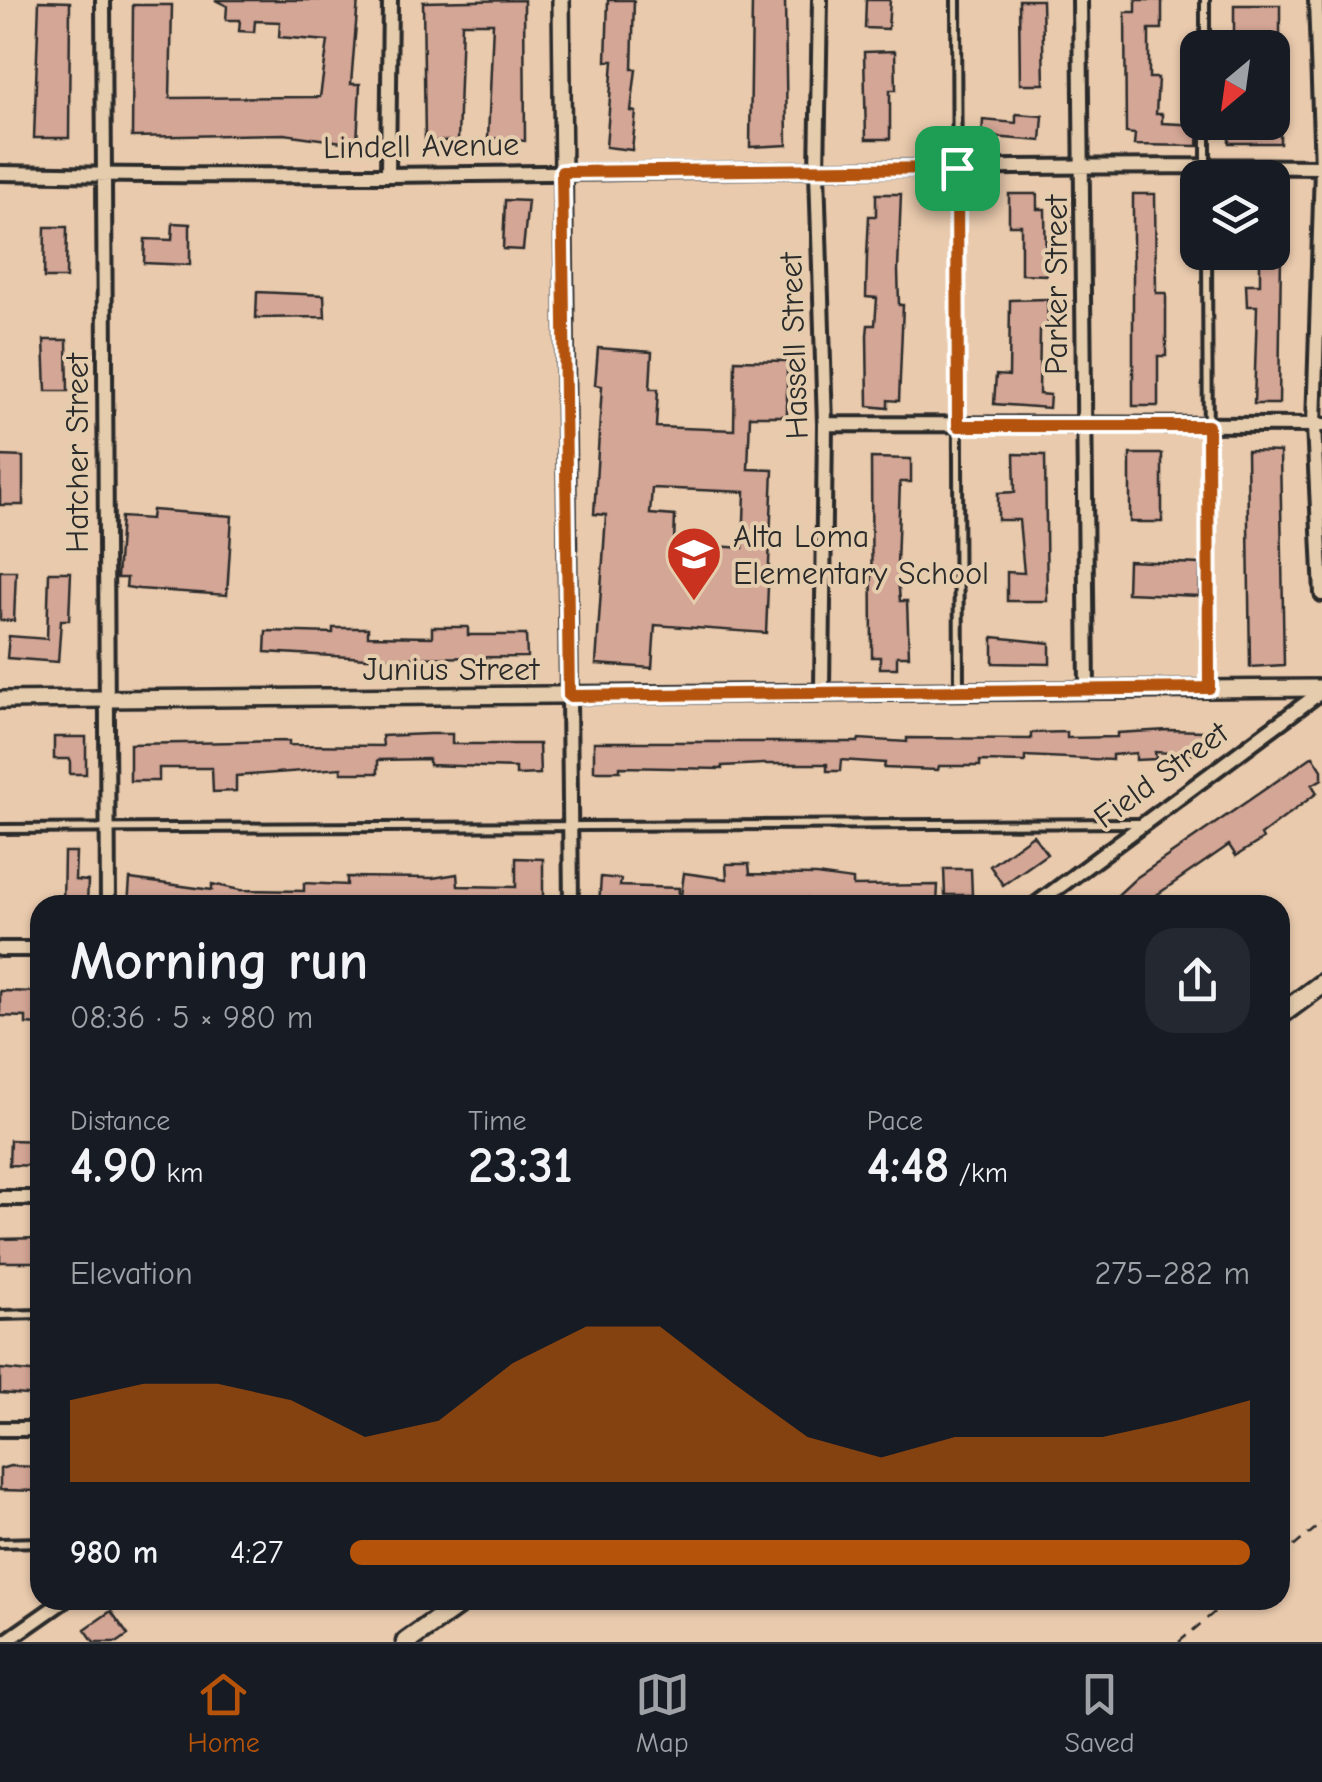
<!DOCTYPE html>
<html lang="en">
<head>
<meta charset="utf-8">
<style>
  :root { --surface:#171b24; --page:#242831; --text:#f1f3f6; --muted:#9ea1a6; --line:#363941; --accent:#b45309 }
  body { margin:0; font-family:"Comic Neue",sans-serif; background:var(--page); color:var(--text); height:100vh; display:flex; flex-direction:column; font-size:38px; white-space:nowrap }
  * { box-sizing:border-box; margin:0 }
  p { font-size:32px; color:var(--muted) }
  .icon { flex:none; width:55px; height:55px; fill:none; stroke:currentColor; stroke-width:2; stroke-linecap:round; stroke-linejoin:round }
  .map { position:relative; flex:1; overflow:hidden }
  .sheet { position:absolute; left:30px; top:895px; width:1260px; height:715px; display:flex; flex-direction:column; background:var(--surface); border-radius:30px; box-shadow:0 2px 8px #0004 }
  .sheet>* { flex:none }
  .needle { width:65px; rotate:209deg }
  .buttons { position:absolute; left:1180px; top:30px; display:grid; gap:20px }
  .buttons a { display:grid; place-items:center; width:110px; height:110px; border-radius:20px; background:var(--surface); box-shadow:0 2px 8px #0004; font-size:50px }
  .pin { position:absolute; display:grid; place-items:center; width:85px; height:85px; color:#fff; margin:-42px; border-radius:20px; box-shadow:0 5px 15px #0006 }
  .round { display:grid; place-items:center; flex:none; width:105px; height:105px; border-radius:30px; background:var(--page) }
  .summary { display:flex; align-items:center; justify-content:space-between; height:170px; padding:0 40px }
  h1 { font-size:55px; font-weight:700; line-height:75px }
  .stats { display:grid; grid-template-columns:repeat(3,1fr); gap:15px; height:170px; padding:10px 40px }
  .stats div { display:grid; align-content:center }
  .stats b { font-size:50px; font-weight:700 }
  .stats small { font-size:28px; font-weight:400 }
  .stats p { font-size:28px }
  .chart { height:280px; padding:20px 40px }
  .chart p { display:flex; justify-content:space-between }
  .chart svg { width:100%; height:180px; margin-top:10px; fill:var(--accent); opacity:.7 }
  ul { padding:0 40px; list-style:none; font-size:32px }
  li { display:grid; grid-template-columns:160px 120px 1fr; align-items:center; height:75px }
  li i { height:25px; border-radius:12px; background:var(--accent) }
  .tab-bar { display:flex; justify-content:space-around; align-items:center; height:140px; border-top:2px solid var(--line); background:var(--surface); font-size:28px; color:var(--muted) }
  .tab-bar a { display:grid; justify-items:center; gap:5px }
  .tab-bar .selected { color:var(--accent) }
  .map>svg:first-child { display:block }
</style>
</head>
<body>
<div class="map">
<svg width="1322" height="1642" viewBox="0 0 1322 1642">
  <rect width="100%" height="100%" fill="#e9caad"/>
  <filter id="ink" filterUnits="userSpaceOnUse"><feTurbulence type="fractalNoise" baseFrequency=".01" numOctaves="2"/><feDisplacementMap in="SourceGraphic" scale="20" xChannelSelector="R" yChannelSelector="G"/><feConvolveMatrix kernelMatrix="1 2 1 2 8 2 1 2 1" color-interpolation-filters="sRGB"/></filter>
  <g filter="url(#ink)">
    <path fill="#d4a696" stroke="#2b2b2b" stroke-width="2.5" fill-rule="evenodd" d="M215,0H358L351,84H360L357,144L284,134L132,137L133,5H172L170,98L320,97L328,41L279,37L280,22L255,21L254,32L239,31L240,20H226L227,6Z
      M524,0L525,141L488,138L493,23H462L458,141H425L423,2Z
      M608,0H634L632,69H636L631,111L636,112L632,150L606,147L613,61H606Z
      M752,0H785L787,145L750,147Z
      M866,0H890L888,29L865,28Z
      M1019,0H1042L1044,84H1020Z
      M1136,0H1162V29H1149V78H1158L1156,114H1162V123L1199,125L1198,146L1134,145L1135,134L1126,133L1125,12H1136Z
      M39,1L70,2L69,138H34Z
      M1234,5H1280V48H1239V34H1234Z
      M895,51L896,90H890V139H866L864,52Z
      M1016,114L1043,116L1041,141L982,136L983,120L1016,123Z
      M1229,122H1280V143H1229Z
      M876,194H901L898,270L899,305H903L899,401L888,400V408L868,406L867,335L868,325H875L877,298L866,297L867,256L869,216H876Z
      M1009,194H1037V209H1045L1046,275L1021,274V225H1009Z
      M1133,194H1155L1156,293H1166V356H1158V406H1133Z
      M505,200L528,201L523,250L503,249Z
      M173,223L190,224V265L144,263L145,239L172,240Z
      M45,227H67L66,278H44Z
      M1260,252H1281L1279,404H1254L1257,306H1247L1246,284H1260Z
      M257,292L324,295L325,317L256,318Z
      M1047,299L1048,330H1040L1039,394L1050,395L1049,408L994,404L996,375L1009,376L1010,300Z
      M44,340H67L68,391H46Z
      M598,348L652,352L650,389H658L656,427L734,430L735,360L787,361V416H750L748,469L773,470L766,633L655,625L652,668L596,664L606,515L594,514L602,386L595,385ZM652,488L745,492L743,548L674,543L675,516L650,514Z
      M1247,451L1280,452L1284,665L1250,667Z
      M1014,454L1045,455L1047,601H1007V572L1024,573L1019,520H998V493L1015,492Z
      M1130,454H1162V522H1130Z
      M0,456L23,457V505H0Z
      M871,458L911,459V482H900L897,565L900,601H907L909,656H897V668H880V657H872Z
      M152,510L232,516L227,595L139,589L126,587L127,578H117L121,517L151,519Z
      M1128,561L1200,564L1199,596L1127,593Z
      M0,571H16L14,621L0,620Z
      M49,572H71L69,620H61L58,662L7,658L9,636L47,639Z
      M432,627H468V635H526L527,657L367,658L265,652L266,631L333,633V628H368V636L432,637Z
      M993,637L1050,643V664L993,663Z
      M1168,730L1203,731L1202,755L1155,752L1156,759L1136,760V753L1112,755V760L1025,756V762L980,761V766H939L938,770L884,768L885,763L841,760L840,771H827V764H763L722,766V769L620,767V771H594V742H858L859,739L907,742V738L1031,739V733L1067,732V738L1117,737V733Z
      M429,734H452V744H539L540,774L516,775V768L429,765V759L378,760V773H341V768L236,776V791L213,792L212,768H159V781H130V744L289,741V745L383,746L382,736Z
      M54,737H86V774H70V759H54Z
      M1313,756L1322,770V779L1312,785L1317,793L1261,835L1263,839L1236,856L1229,845L1142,905H1107L1136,878Z
      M1033,835L1047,854L1003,885L990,866Z
      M64,852H76L75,880L88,881L87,905H63Z
      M516,858L543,859V905H401V900L377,899L376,905H128L130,879L212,890V884L240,890L304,891V883L347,885V877L433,878L457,874L458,886L516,887Z
      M726,864H749L750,874L816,875L853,880V886L938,885L937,905H840L808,899V905H710L711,900L681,896L684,873L727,879Z
      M944,869H971L972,895H945Z
      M601,877L621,879L620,886L679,888L678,905H599Z
      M0,991L40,992V1025L26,1024V1017L0,1016Z
      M10,1140L40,1141V1166L9,1165Z
      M40,1238V1262H0V1239Z
      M0,1369L40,1373V1396L0,1393Z
      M10,1466L40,1467V1491L0,1490V1469Z
      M111,1611L128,1635L118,1642H94L85,1629Z"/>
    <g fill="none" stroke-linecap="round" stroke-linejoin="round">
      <g stroke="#2b2b2b" stroke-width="14">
        <path id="service" d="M956,0L959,689
          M1205,0V48
          M1206,122V178
          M1207,252L1209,687
          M0,829L1139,823
          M0,1315L40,1314
          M0,1543L40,1542"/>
      </g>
      <g stroke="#2b2b2b" stroke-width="20">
        <path id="minor" d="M103,0L108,905
          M820,0L817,172L825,424L822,690
          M1080,0L1087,689
          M1316,0L1322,167
          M1322,168L1314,425L1322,594
          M0,173C441,182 881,162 1322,167
          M388,174L390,0
          M825,424L1322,425
          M569,696L571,905
          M1035,905L1322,691
          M0,949H40
          M0,1198H40
          M0,1429H40
          M5,1642L65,1600"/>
      </g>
      <g stroke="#2b2b2b" stroke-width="22">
        <path id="tertiary" d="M561,0L569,696
          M0,700L1322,688"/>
      </g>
      <g stroke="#2b2b2b" stroke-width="25">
        <path id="secondary" d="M1280,1015L1322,984
          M406,1642L465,1600"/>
      </g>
      <path stroke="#2b2b2b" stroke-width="2.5" stroke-dasharray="10 8" stroke-linecap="butt" d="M1280,1558L1322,1523
        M1179,1642L1229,1600"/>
      <use href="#service" stroke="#e5ccad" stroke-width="6"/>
      <use href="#minor" stroke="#e5ccad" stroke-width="12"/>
      <use href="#tertiary" stroke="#e5ccad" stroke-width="15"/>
      <use href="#secondary" stroke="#e5ccad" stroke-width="18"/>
    </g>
  </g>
  <g fill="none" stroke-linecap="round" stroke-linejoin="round" filter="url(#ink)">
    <g stroke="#fff" stroke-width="20">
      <path id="route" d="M957,168L958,426H1208L1209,688L569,696L562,172Z"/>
    </g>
    <use href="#route" stroke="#b45309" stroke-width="12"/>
  </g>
  <defs>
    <g id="school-pin" transform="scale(2.875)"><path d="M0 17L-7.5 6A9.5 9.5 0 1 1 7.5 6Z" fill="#c8321e" stroke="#e5ccad"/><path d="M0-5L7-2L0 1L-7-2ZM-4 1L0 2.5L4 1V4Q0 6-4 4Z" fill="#fff"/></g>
  </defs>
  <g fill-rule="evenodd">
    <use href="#school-pin" x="694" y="554"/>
  </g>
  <g text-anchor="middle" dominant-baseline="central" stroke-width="8" stroke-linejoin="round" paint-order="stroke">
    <g font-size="32" fill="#2b2b2b" stroke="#e5ccad">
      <text transform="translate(421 146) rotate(-1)">Lindell Avenue</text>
      <text transform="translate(1056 285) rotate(-90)">Parker Street</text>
      <text transform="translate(794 346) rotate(-92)">Hassell Street</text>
      <text transform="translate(77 453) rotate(-90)">Hatcher Street</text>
      <text x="451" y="669">Junius Street</text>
      <text transform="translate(1161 775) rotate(-36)">Field Street</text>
    </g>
    <g font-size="32" fill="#2b2b2b" stroke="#e5ccad" text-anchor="start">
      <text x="733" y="536">Alta Loma<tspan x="733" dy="37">Elementary School</tspan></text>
    </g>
  </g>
</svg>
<div class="buttons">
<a><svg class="needle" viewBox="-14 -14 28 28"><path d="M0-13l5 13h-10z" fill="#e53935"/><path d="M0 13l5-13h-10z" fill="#9ea1a6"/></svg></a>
<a><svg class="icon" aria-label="layers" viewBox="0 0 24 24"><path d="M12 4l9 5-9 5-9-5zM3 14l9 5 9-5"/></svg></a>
</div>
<div class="pin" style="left:957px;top:168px;background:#1e9e55"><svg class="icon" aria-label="arrive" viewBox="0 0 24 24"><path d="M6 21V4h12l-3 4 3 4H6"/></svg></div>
<section class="sheet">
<div class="summary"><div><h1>Morning run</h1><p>08:36 · 5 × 980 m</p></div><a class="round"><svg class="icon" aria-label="share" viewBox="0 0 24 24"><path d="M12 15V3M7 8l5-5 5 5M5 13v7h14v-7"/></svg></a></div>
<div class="stats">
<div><p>Distance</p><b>4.90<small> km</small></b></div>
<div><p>Time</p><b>23:31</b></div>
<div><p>Pace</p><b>4:48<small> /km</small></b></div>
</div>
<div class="chart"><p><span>Elevation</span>275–282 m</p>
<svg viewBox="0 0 160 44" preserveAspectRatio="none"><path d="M0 44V24L10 20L20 20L30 24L40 33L50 29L60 15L70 6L80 6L90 20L100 33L110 38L120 33L130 33L140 33L150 29L160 24V44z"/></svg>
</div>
<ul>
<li><b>980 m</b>4:27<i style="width:100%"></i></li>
</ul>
</section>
</div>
<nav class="tab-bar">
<a class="selected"><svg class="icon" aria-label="home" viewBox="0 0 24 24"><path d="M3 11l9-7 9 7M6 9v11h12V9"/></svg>Home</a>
<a><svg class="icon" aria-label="map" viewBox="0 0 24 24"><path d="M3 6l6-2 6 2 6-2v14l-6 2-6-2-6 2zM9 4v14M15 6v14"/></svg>Map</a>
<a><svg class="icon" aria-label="saved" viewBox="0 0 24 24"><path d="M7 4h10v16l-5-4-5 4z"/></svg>Saved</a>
</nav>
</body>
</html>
